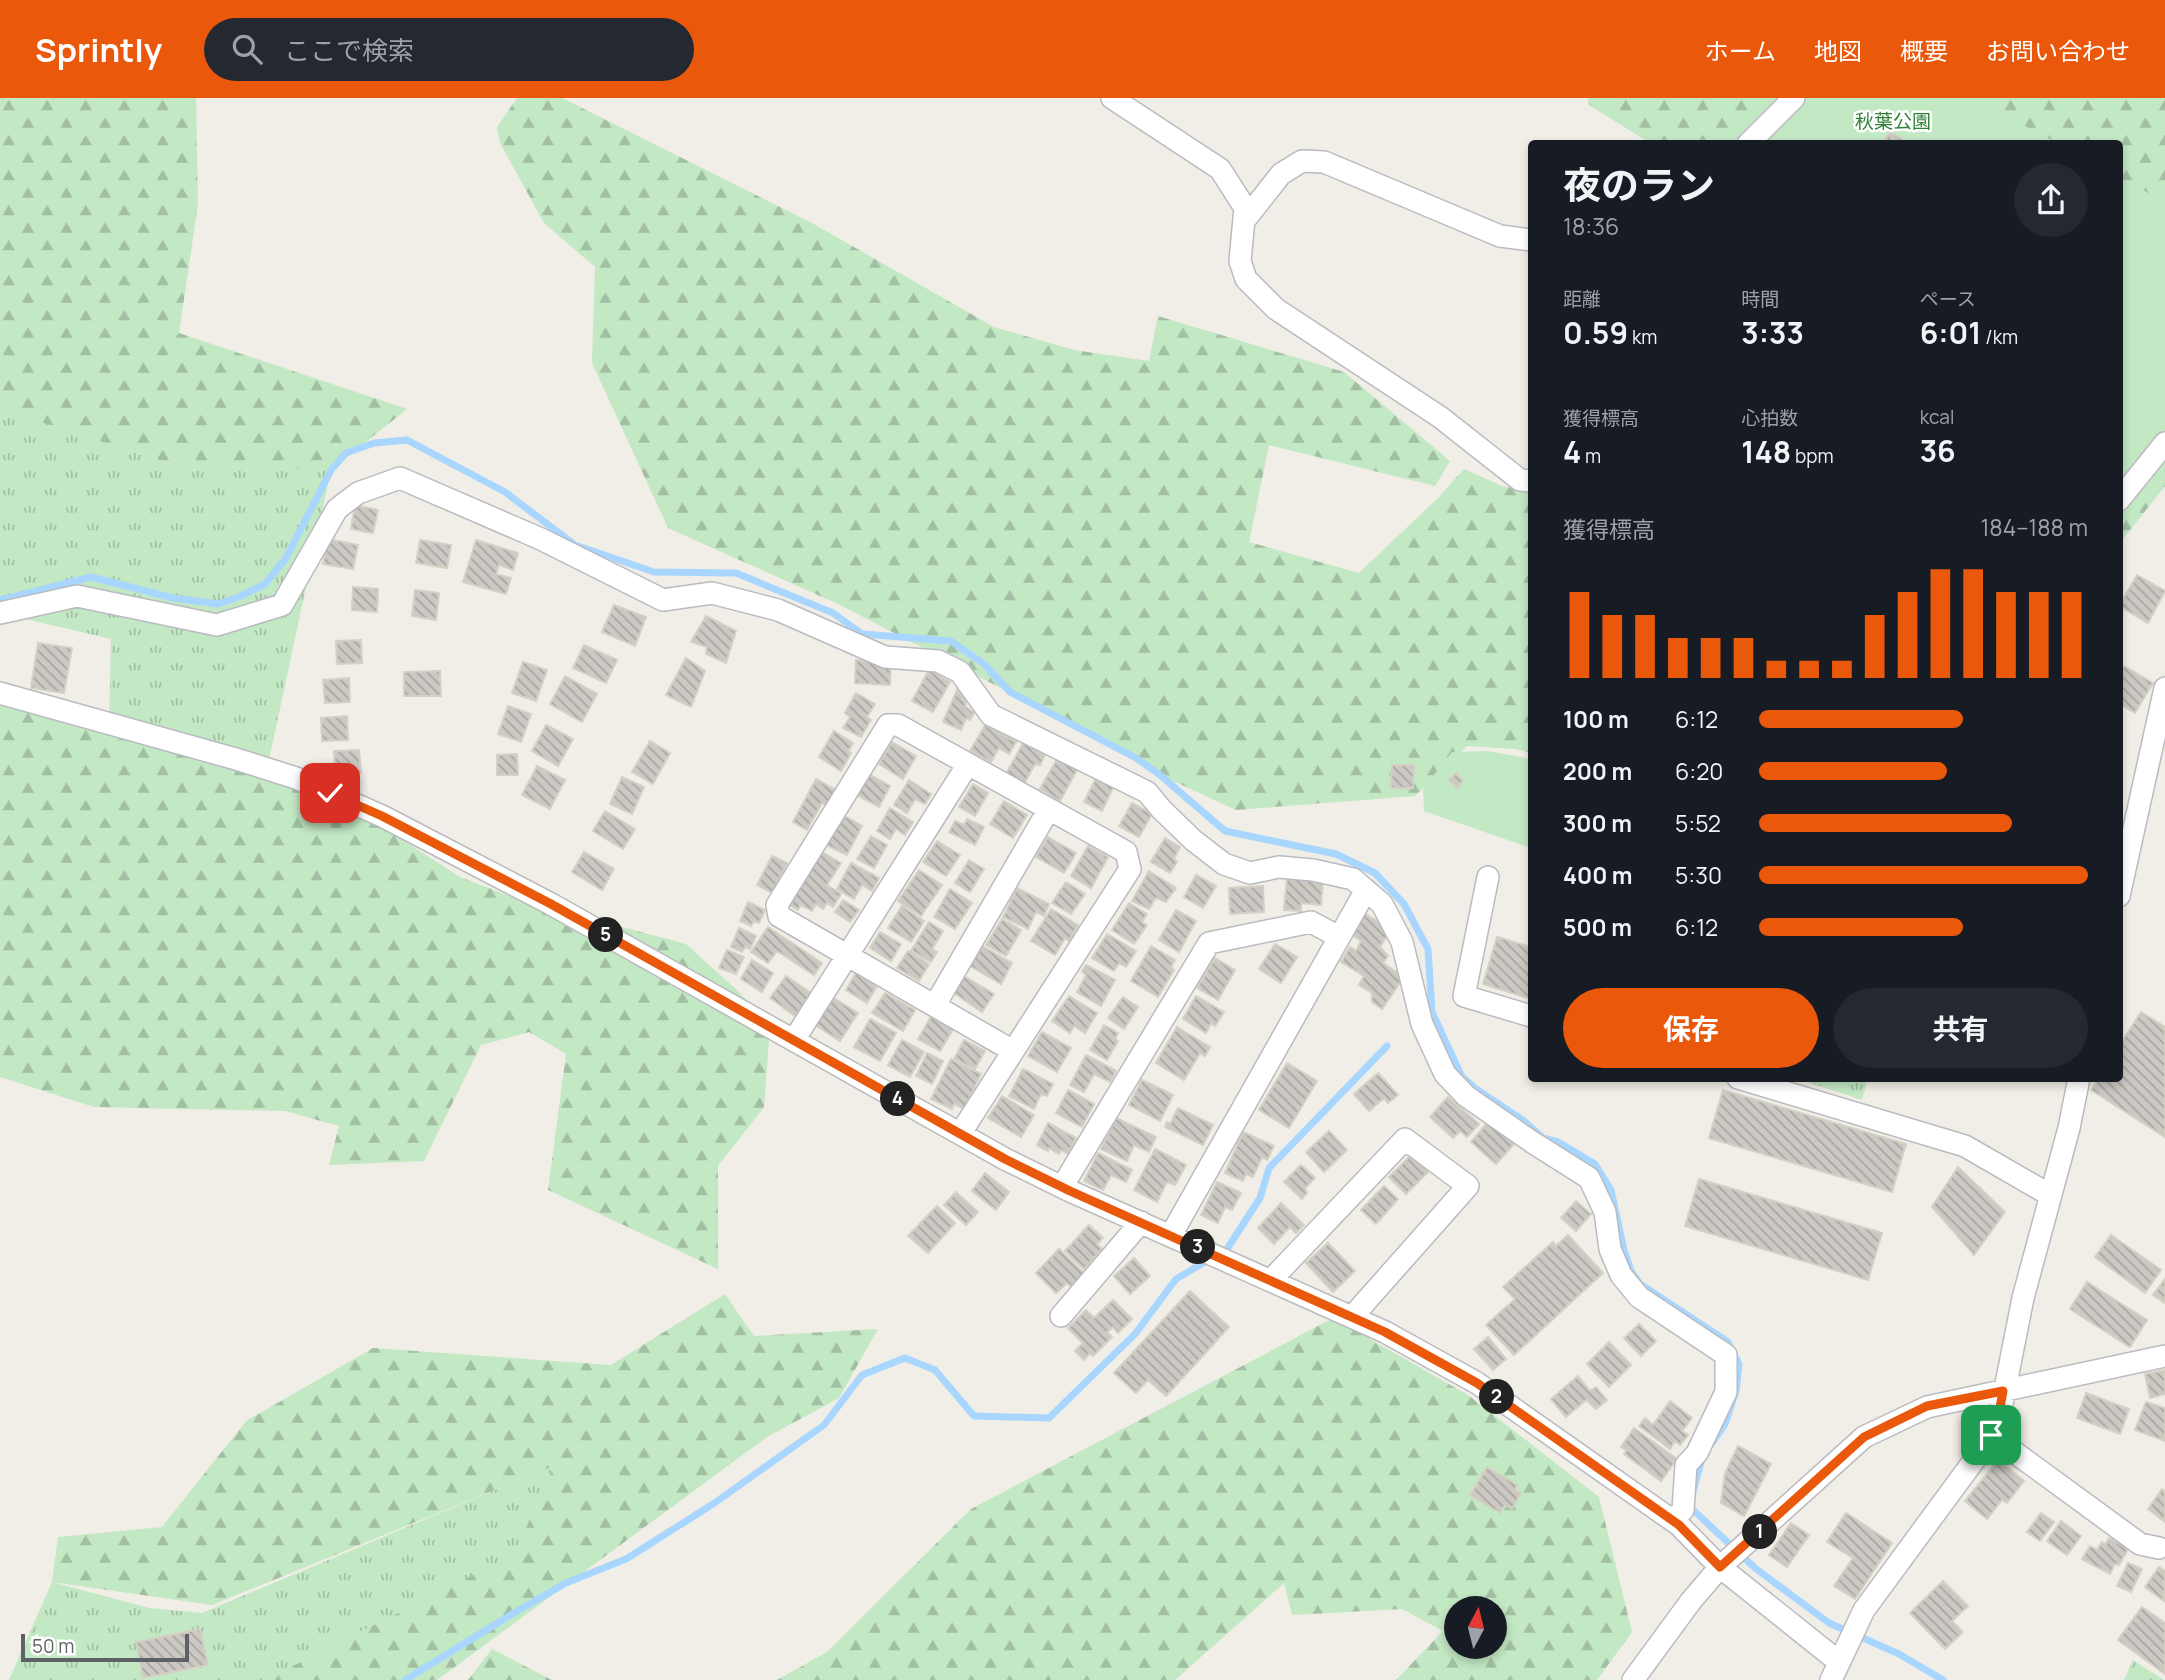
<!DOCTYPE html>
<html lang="ja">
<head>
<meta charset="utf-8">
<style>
  :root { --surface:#171b24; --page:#242831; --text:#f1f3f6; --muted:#9ea1a6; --accent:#ea580c }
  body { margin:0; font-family:Manrope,"Noto Sans JP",sans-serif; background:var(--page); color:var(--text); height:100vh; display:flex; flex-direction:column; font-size:26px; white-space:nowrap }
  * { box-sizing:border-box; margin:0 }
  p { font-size:23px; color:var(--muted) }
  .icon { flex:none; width:38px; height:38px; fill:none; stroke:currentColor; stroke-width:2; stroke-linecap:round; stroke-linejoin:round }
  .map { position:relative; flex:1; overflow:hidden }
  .details { position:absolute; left:1528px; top:42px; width:595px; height:942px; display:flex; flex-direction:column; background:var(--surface); border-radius:7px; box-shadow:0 4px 10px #0003 }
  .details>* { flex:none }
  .needle { width:46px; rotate:7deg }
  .controls { position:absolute; left:1444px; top:1498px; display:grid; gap:14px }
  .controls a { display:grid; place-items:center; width:63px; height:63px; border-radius:50%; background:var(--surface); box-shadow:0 4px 10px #0003; font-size:35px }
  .scale { position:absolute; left:21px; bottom:18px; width:168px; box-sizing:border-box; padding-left:7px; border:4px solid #5e6167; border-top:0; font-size:19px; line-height:24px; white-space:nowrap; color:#5e6167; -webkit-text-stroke:5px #fff; paint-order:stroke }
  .pin { position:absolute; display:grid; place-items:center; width:60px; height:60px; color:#fff; margin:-30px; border-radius:14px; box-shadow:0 4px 10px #0006 }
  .km { position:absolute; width:35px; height:35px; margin:-18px; border-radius:50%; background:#222; color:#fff; font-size:19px; line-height:35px; text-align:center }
  .round { display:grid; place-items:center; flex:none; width:74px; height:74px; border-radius:37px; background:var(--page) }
  .overview { display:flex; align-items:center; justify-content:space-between; height:119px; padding:0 35px }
  h1 { font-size:38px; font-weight:700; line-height:52px }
  .metrics { display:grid; grid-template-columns:repeat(3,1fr); gap:10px; height:119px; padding:7px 35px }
  .metrics div { display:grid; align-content:center }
  .metrics b { font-size:30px; font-weight:700 }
  .metrics small { font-size:19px; font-weight:400 }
  .metrics p { font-size:19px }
  .chart { height:196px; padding:14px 35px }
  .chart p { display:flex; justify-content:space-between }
  .chart svg { width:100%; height:126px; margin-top:7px; stroke:var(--accent); stroke-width:6 }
  .primary-button { display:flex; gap:14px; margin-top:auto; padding:14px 35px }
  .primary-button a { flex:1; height:80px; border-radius:42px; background:var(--accent); color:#fff; font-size:28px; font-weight:700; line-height:80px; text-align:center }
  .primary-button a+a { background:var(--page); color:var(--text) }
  ul { padding:0 35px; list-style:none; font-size:23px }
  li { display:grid; grid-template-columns:112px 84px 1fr; align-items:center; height:52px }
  li i { height:18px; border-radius:9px; background:var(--accent) }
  header { display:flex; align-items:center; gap:42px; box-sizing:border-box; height:98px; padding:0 35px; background:var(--accent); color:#fff }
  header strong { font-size:33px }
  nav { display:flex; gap:38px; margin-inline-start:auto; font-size:24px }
  .search { width:490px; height:63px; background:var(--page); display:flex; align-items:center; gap:18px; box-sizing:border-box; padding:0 24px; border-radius:38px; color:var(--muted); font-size:26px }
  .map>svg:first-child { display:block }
</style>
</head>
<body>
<header>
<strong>Sprintly</strong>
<div class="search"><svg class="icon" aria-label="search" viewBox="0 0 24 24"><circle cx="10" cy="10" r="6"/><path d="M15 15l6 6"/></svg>ここで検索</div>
<nav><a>ホーム</a><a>地図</a><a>概要</a><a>お問い合わせ</a></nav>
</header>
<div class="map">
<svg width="2165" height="1582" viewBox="0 0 2165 1582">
  <defs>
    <pattern id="grass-tufts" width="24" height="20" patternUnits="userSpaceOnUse" patternTransform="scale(1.75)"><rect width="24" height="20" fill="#c3e8c4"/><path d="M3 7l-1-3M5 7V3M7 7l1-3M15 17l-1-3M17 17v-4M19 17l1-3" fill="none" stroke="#a2bfa3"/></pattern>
    <pattern id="forest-firs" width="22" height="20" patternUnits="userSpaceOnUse" patternTransform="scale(1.75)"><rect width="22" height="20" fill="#c3e8c4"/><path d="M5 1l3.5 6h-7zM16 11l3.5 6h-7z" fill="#a2bfa3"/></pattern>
    <pattern id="building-back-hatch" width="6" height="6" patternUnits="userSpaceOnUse" patternTransform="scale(1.75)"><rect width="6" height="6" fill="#ccc8c3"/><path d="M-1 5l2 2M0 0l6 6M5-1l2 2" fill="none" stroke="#a9a6a2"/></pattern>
  </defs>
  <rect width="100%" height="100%" fill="#f0eee6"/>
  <path fill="url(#grass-tufts)" d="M0,307L15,316L175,367L331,372L267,671L109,625L111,541L0,515Z
    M1795,980H1868L1862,1002Z
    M557,1366L514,1457L265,1582H9L52,1484L149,1510L202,1515Z
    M2133,1562L2164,1582H2124Z"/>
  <path fill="url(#forest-firs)" fill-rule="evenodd" d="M0,0H196L198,106L179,235L407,311L331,372L175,367L15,316L0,307Z
    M517,0H562L812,125L994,229L1074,252L1149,263L1158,218L1344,274L1450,363L1435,388L1269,347L1249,444L1359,475L1439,399L1464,371L1502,388L1531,393V655L1515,651L1467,648L1415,698L1236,712L1160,677L1136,660L840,507L668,430L592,265L595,169L544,125L500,45L497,29Z
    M1588,0H2165V388L2119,446V46L1650,45L1589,7Z
    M0,594L330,695L460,779L520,802L686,846L738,893L770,929L764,1009L718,1068V1171L548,1092L566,956L529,934L481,947L424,1063L329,1067L339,1028L285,1013L94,1009L0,979Z
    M725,1196L754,1238L878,1231L839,1300L767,1339L437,1582H265L513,1457L556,1367L212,1507L52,1484L58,1439L162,1429L246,1323L373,1250L611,1267Z
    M1333,1220L1468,1297L1599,1399L1632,1534L1597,1582H1396L1443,1533L1402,1511L1292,1517L1284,1485L1175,1582H777L827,1554L971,1411ZM1456,1510H1494V1549H1456Z
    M492,1551L552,1582H468Z"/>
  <path fill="#c3e8c4" d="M1794,0H1973L2057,45L1748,46Z
    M2119,79L2165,104V345L2136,382L2119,378Z
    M1488,653L1531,661V750L1424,713L1423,691L1452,654Z"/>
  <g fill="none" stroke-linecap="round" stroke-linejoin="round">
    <path stroke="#a8d6ff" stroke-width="7" d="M0,502L91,479L173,500L218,506L239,499L265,486L286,460L331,372L346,355L374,345L407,342L505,394L575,447L654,474L736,475L833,515L862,536L951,543L984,566L1010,594L1136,660L1160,677L1225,733L1336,756L1375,775L1404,806L1428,851L1432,914L1462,979L1476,991L1524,1023L1543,1040L1558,1044L1595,1066L1611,1092L1624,1152L1631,1173L1640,1186L1728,1244L1739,1266L1736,1293L1725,1326L1712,1345
      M1220,1155L1227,1151L1260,1100L1269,1070L1387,948
      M1693,1393L1703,1357
      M1689,1408L1755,1470L1829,1525L1899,1556L1943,1582
      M405,1582L514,1515L566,1485L626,1461L713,1406L824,1327L862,1277L905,1260L935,1272L974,1318L1049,1320L1135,1236L1176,1181L1210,1161"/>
  </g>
  <path fill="url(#building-back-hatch)" stroke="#d5d0c4" stroke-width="2" d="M1890,34L1909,45V46H1882Z
    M355,407L378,412L373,435L351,431Z
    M328,441L358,447L353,471L323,466Z
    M420,442L451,447L447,470L416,465Z
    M476,442L518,455L513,472L499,467L496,476L511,480L506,496L463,484Z
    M2137,477L2165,493L2148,525L2119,508Z
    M353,489L378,491L377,514L352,512Z
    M415,492L439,495L436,522L412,518Z
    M614,507L646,519L635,548L602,534Z
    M706,518L736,533L726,565L706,556L707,549L691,544Z
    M361,542L362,565L337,566L336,543Z
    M38,545L72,550L64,595L31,590Z
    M584,547L617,562L606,585L573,570Z
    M686,560L705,573L691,609L666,597Z
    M856,562L891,563L890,587L855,585Z
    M523,564L547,572L536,603L512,595Z
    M2124,568L2153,585L2135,615L2119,606V575Z
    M929,572L950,584L933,614L912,603Z
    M440,573L441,598H404V574Z
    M565,578L597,596L582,624L550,606Z
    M349,580L350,604L325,605L323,582Z
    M957,592L967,602L965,608L974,615L970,622L966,620L961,632L943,624Z
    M856,595L875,606L867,619L871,622L861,639L843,630L850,619L845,615Z
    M508,608L531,616L521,644L498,636Z
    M347,618L348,642L322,643L321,620Z
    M546,627L573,641L558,668L532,653Z
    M985,627L1016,644L1009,656L999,650L991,664L970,653Z
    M834,633L853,645L848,654L851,655L841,673L819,659Z
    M650,643L670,655L653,686L632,674Z
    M892,644L916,658L903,681L879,666Z
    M1023,645L1045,657L1040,667L1035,666L1024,686L1006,676Z
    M359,652L361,675L335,676L334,653Z
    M517,656L518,677H497V657Z
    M1057,661L1077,672L1060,703L1040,691Z
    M1392,667H1414L1413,690H1391Z
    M537,668L565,682L550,711L522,697Z
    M867,675L890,688L879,709L855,696Z
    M1456,675L1463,683L1457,690L1449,682Z
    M622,679L644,689L632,716L610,706Z
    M1096,680L1114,688L1102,713L1084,704Z
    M816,681L836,692L827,707L822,705L807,732L793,724Z
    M909,682L931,696L925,706L915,701L907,715L894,707Z
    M973,686L988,695L975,718L959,709Z
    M1004,703L1027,717L1013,740L990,726Z
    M1132,705L1152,716L1139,739L1119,728Z
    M890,710L913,724L905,737L896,731L890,741L877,733Z
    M605,713L635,731L623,751L593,733Z
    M845,718L862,728L847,757L826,747Z
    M967,721L984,729L975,747L949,734L955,723L964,727Z
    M871,738L887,747L874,770L857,761Z
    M1048,739L1076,755L1064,775L1036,759Z
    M1165,740L1180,749L1174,761L1177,764L1170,775L1151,764Z
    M937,743L960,757L946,778L923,764Z
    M1088,748L1108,759L1091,790L1071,778Z
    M584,754L614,771L602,792L572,774Z
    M822,754L841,765L827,787L841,796L833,809L827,805L823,811L816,806L812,813L801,807L798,812L789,807Z
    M772,758L787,765L772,795L757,787Z
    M969,762L984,771L970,794L955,785Z
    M851,765L879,780L872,793L862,787L854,801L837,791Z
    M919,772L942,787L921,818L898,803Z
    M1149,773L1176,790L1166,804L1156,800L1149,811L1132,803Z
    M1196,777L1216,788L1203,810L1184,799Z
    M1287,779L1323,781L1321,807L1301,805V813L1284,812Z
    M1066,784L1085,796L1071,816L1052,805Z
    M1263,788L1264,814L1230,816L1229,790Z
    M1017,790L1049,806L1044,818L1036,814L1028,831L1003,819Z
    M950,791L972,805L955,831L934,819Z
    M843,802L859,812L850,824L835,814Z
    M748,804L765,812L759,825L754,823L751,828L740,823Z
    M1129,805L1147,816L1142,824L1147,827L1134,846L1112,832Z
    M902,808L924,823L911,844L888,830Z
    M1051,811L1078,827L1069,843L1065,840L1055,857L1031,843Z
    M1176,812L1196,823L1179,854L1159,842Z
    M1364,815L1391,831L1380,849L1388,858L1383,865L1404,879L1382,911L1372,904V895L1359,887L1364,878L1341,864L1350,849L1356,853L1361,843L1351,836Z
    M1002,821L1021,832L1006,858L986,847Z
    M929,824L943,833L932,851L937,854L931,864L911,853Z
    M768,829L822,865L814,877L777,853L768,865L751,854Z
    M739,830L756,838L750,851L745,849L742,854L731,849Z
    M880,834L901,846L891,863L870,850Z
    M1107,836L1136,853L1126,869L1119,865L1114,873L1092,860Z
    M1497,839L1531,849V901L1483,886Z
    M1275,846L1297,859L1281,885L1259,871Z
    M982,848L1012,865L1001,886L970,868Z
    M1151,848L1175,862L1171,869L1174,872L1158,899L1131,883Z
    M727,852L744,859L736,876L719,870Z
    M908,853L929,866L919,883L897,870Z
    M1215,860L1235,872L1218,902L1197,890Z
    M752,862L773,875L762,894L741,881Z
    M1086,867L1115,882L1101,908L1077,894L1086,877L1082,873Z
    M856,875L877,888L867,905L846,892Z
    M786,878L811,895L795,918L770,900Z
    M964,878L994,896L982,914L954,895Z
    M885,895L915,912L903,933L872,915Z
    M1069,898L1097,915L1085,935L1074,928L1070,935L1052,923Z
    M1196,898L1224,914L1215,928L1211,925L1206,935L1183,921Z
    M832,899L858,915L840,943L815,927Z
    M1123,899L1138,909L1124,931L1108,920Z
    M2141,914L2165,929V1039L2091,992L2099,980H2119V948Z
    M932,917L954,930L940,953L918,941Z
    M870,921L896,935L880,963L854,949Z
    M1104,927L1118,935L1115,941L1118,943L1107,962L1090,952Z
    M1177,929L1210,949L1205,958L1200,955L1184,982L1156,965Z
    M1042,934L1071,950L1057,974L1028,958Z
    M902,942L924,954L910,979L888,967Z
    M964,942L985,953L975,971L954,961Z
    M927,955L943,963L932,986L916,978Z
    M1086,957L1116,973L1110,984L1094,976L1084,994L1070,987Z
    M951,961L981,976L964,1011L954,1006L952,1011L931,1001Z
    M1287,965L1317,983L1289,1030L1259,1012Z
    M1023,971L1053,986L1047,998L1041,996L1034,1011L1009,998Z
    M1378,975L1398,997L1388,1005L1384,1000L1369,1013L1354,996Z
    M1142,982L1173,997L1160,1023L1129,1007Z
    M1068,992L1094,1006L1082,1029L1056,1015Z
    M1723,992L1906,1046L1892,1094L1709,1040Z
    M1002,998L1034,1017L1021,1039L988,1020Z
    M1448,999L1479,1026L1467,1039L1460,1033L1453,1040L1430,1019Z
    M1178,1010L1213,1027L1203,1047L1165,1029L1167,1024L1170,1026Z
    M1116,1020L1156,1039L1149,1054L1134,1047L1127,1063L1101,1051Z
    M1489,1023L1515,1045L1496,1066L1471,1044Z
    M1048,1025L1076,1040L1068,1056L1061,1052L1059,1056L1049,1050L1048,1053L1037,1047Z
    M1329,1033L1347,1052L1324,1074L1306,1054Z
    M1243,1034L1274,1048L1267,1062L1262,1059L1253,1079L1246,1076L1243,1083L1225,1075Z
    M1155,1051L1186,1067L1175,1087L1167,1084L1157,1104L1134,1092Z
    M1098,1055L1132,1072L1126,1084L1111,1077L1103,1092L1084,1083Z
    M1411,1057L1429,1073L1406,1096L1389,1079Z
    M1301,1067L1315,1080L1305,1090L1307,1095L1302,1101L1284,1084Z
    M1958,1069L2005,1114L1974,1157L1932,1109Z
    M985,1075L1009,1094L996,1112L972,1093Z
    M1699,1081L1882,1135L1868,1182L1685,1128Z
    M1217,1084L1241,1095L1232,1112L1225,1109L1218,1125L1201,1117Z
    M1384,1088L1398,1101L1376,1126L1361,1112Z
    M956,1094L978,1114L966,1127L944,1107Z
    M1576,1103L1591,1116L1576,1133L1561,1120Z
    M1281,1105L1304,1127L1296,1135L1290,1129L1274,1146L1258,1130Z
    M937,1108L955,1125L928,1155L908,1138Z
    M1089,1127L1103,1140L1097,1146L1102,1151L1084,1171L1065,1153Z
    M1568,1137L1603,1175L1514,1257L1486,1227L1515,1201L1503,1189L1553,1144L1556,1148Z
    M2111,1137L2161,1172L2145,1195L2095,1159Z
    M1328,1145L1355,1173L1333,1194L1306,1165Z
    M1059,1151L1085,1176L1071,1189L1067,1185L1056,1195L1036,1175Z
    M1134,1160L1150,1178L1130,1196L1114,1178Z
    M2165,1181V1205L2153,1197Z
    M2087,1184L2147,1222L2130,1249L2070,1211Z
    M1190,1193L1229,1229L1166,1298L1148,1282L1136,1295L1114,1275Z
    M1113,1202L1132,1221L1118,1235L1113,1229L1107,1234L1112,1239L1093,1258L1090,1255L1084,1262L1075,1253L1083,1245L1068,1230L1086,1212L1094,1220Z
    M1639,1226L1656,1243L1641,1258L1624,1240Z
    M1488,1239L1506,1261L1493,1272L1474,1251Z
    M1609,1244L1631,1267L1609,1289L1587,1266Z
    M2165,1272V1296L2150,1300L2145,1276Z
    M1578,1278L1590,1293L1596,1289L1607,1302L1596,1311L1586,1302L1566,1319L1551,1301Z
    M2086,1295L2129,1311L2120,1336L2077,1320Z
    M1670,1303L1692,1320L1682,1333L1688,1337L1680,1347L1675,1343L1670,1351L1639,1328L1645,1320L1653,1327Z
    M2146,1304L2165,1310V1343L2135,1332Z
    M1634,1330L1677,1361L1661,1383L1624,1356L1627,1352L1621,1349Z
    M1738,1348L1771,1366L1744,1418L1721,1405L1725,1375Z
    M1998,1362L2024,1383L2007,1405L2002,1402L1987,1421L1965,1403Z
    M1487,1369L1517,1387L1515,1392L1521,1395L1512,1411L1505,1407L1500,1415L1470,1397Z
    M2162,1391L2165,1393V1424L2148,1411Z
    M1846,1415L1892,1445L1855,1501L1834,1488L1853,1460L1827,1444Z
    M2041,1415L2054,1424L2040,1443L2027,1434Z
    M2061,1423L2081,1438L2067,1457L2047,1443Z
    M1791,1425L1809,1437L1787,1469L1769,1457Z
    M2109,1440L2128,1451L2119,1467L2115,1466L2110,1476L2082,1461L2090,1448L2097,1452L2102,1444L2106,1446Z
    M2128,1465L2142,1471L2131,1494L2117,1488Z
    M2159,1469L2165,1473L2164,1503L2145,1489Z
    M1943,1483L1968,1508L1952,1523L1963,1534L1945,1551L1910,1515Z
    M2142,1509L2165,1525V1576L2118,1542Z
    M200,1531L208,1567L143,1580L136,1544Z"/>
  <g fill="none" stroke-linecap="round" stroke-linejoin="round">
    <g stroke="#b9bbc0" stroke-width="24">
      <path id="minor" d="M1112,0L1220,71L1245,110L1240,163L1246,181L1276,211L1440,319L1520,382L1531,383
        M1748,46L1794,0
        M1244,123L1281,76L1302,63L1324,64L1500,138L1531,142
        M2119,402L2165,345
        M0,515L77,498L217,527L282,507L337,411L358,395L400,380L541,441L663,502L712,495L778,512L885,559L938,563L960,574L991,617L1147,694L1161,711L1193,742L1224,766L1250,775L1279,769L1313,772L1353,781L1382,806L1402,844L1422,926L1445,976L1466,998L1532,1044L1589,1080L1605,1114L1610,1151L1621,1177L1639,1199L1726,1257V1294L1697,1355L1686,1367L1683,1412L1672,1422
        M0,595L236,661L296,680L382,718L551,806L1005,1061L1070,1093L1385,1234L1477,1285L1679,1427L1720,1469L1839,1564
        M1488,779L1464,898L1531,918
        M2119,798L2165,590
        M935,907L1049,711
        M794,942L968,666
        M1738,980L1965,1048L2050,1097
        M960,1036L1130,771L1126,754L898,627H888L777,807L779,818L1013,953
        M1062,1089L1209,845L1311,824L1339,839
        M1171,1137L1366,792
        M1271,1182L1405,1041L1468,1088L1352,1219
        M1061,1218L1141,1124
        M1991,1337L2140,1446L2159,1450
        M1633,1582L1691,1503L1720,1469L1864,1339L1927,1309L2165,1258
        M1831,1582L1864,1512L1989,1342L1999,1321L2023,1200L2069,1030L2079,980"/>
    </g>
    <use href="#minor" stroke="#fff" stroke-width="21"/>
  </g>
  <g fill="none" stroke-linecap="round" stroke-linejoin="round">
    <g stroke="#fff" stroke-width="14">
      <path id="route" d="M330,695L382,718L551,806L1005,1061L1070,1093L1385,1234L1477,1285L1679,1427L1720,1469L1864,1339L1927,1308L2003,1293L1998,1321L1991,1337"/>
    </g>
    <use href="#route" stroke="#ea580c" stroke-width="9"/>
  </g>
  <g text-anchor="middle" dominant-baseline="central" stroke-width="5" stroke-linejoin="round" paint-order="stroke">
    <g font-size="19" fill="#338139" stroke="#fff">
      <text x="1893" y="23">秋葉公園</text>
    </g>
  </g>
</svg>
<div class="controls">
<a><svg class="needle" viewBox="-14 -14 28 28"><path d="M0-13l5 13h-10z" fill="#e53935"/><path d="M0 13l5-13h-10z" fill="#9ea1a6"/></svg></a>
</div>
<div class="scale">50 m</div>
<div class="pin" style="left:1991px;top:1337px;background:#1e9e55"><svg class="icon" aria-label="arrive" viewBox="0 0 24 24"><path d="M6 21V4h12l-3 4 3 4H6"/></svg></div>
<div class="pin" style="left:330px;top:695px;background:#d93025"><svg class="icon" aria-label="check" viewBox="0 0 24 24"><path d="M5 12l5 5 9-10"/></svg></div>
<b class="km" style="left:1760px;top:1434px">1</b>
<b class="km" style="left:1497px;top:1299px">2</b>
<b class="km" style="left:1198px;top:1149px">3</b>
<b class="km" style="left:898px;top:1001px">4</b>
<b class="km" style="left:606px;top:837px">5</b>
<section class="details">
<div class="overview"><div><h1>夜のラン</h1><p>18:36</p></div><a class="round"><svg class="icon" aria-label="share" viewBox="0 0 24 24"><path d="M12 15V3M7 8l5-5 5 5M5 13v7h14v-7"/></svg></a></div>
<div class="metrics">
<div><p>距離</p><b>0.59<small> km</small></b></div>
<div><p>時間</p><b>3:33</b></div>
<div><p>ペース</p><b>6:01<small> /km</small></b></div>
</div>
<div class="metrics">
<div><p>獲得標高</p><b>4<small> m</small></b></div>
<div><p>心拍数</p><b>148<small> bpm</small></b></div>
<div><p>kcal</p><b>36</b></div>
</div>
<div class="chart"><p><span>獲得標高</span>184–188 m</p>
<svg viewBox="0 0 160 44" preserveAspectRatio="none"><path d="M5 44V14M15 44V22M25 44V22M35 44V30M45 44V30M55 44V30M65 44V38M75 44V38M85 44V38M95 44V22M105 44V14M115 44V6M125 44V6M135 44V14M145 44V14M155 44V14"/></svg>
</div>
<ul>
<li><b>100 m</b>6:12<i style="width:62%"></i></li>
<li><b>200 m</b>6:20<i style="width:57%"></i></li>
<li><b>300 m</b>5:52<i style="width:77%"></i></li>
<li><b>400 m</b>5:30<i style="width:100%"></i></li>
<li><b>500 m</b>6:12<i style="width:62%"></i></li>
</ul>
<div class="primary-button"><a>保存</a><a>共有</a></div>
</section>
</div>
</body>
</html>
